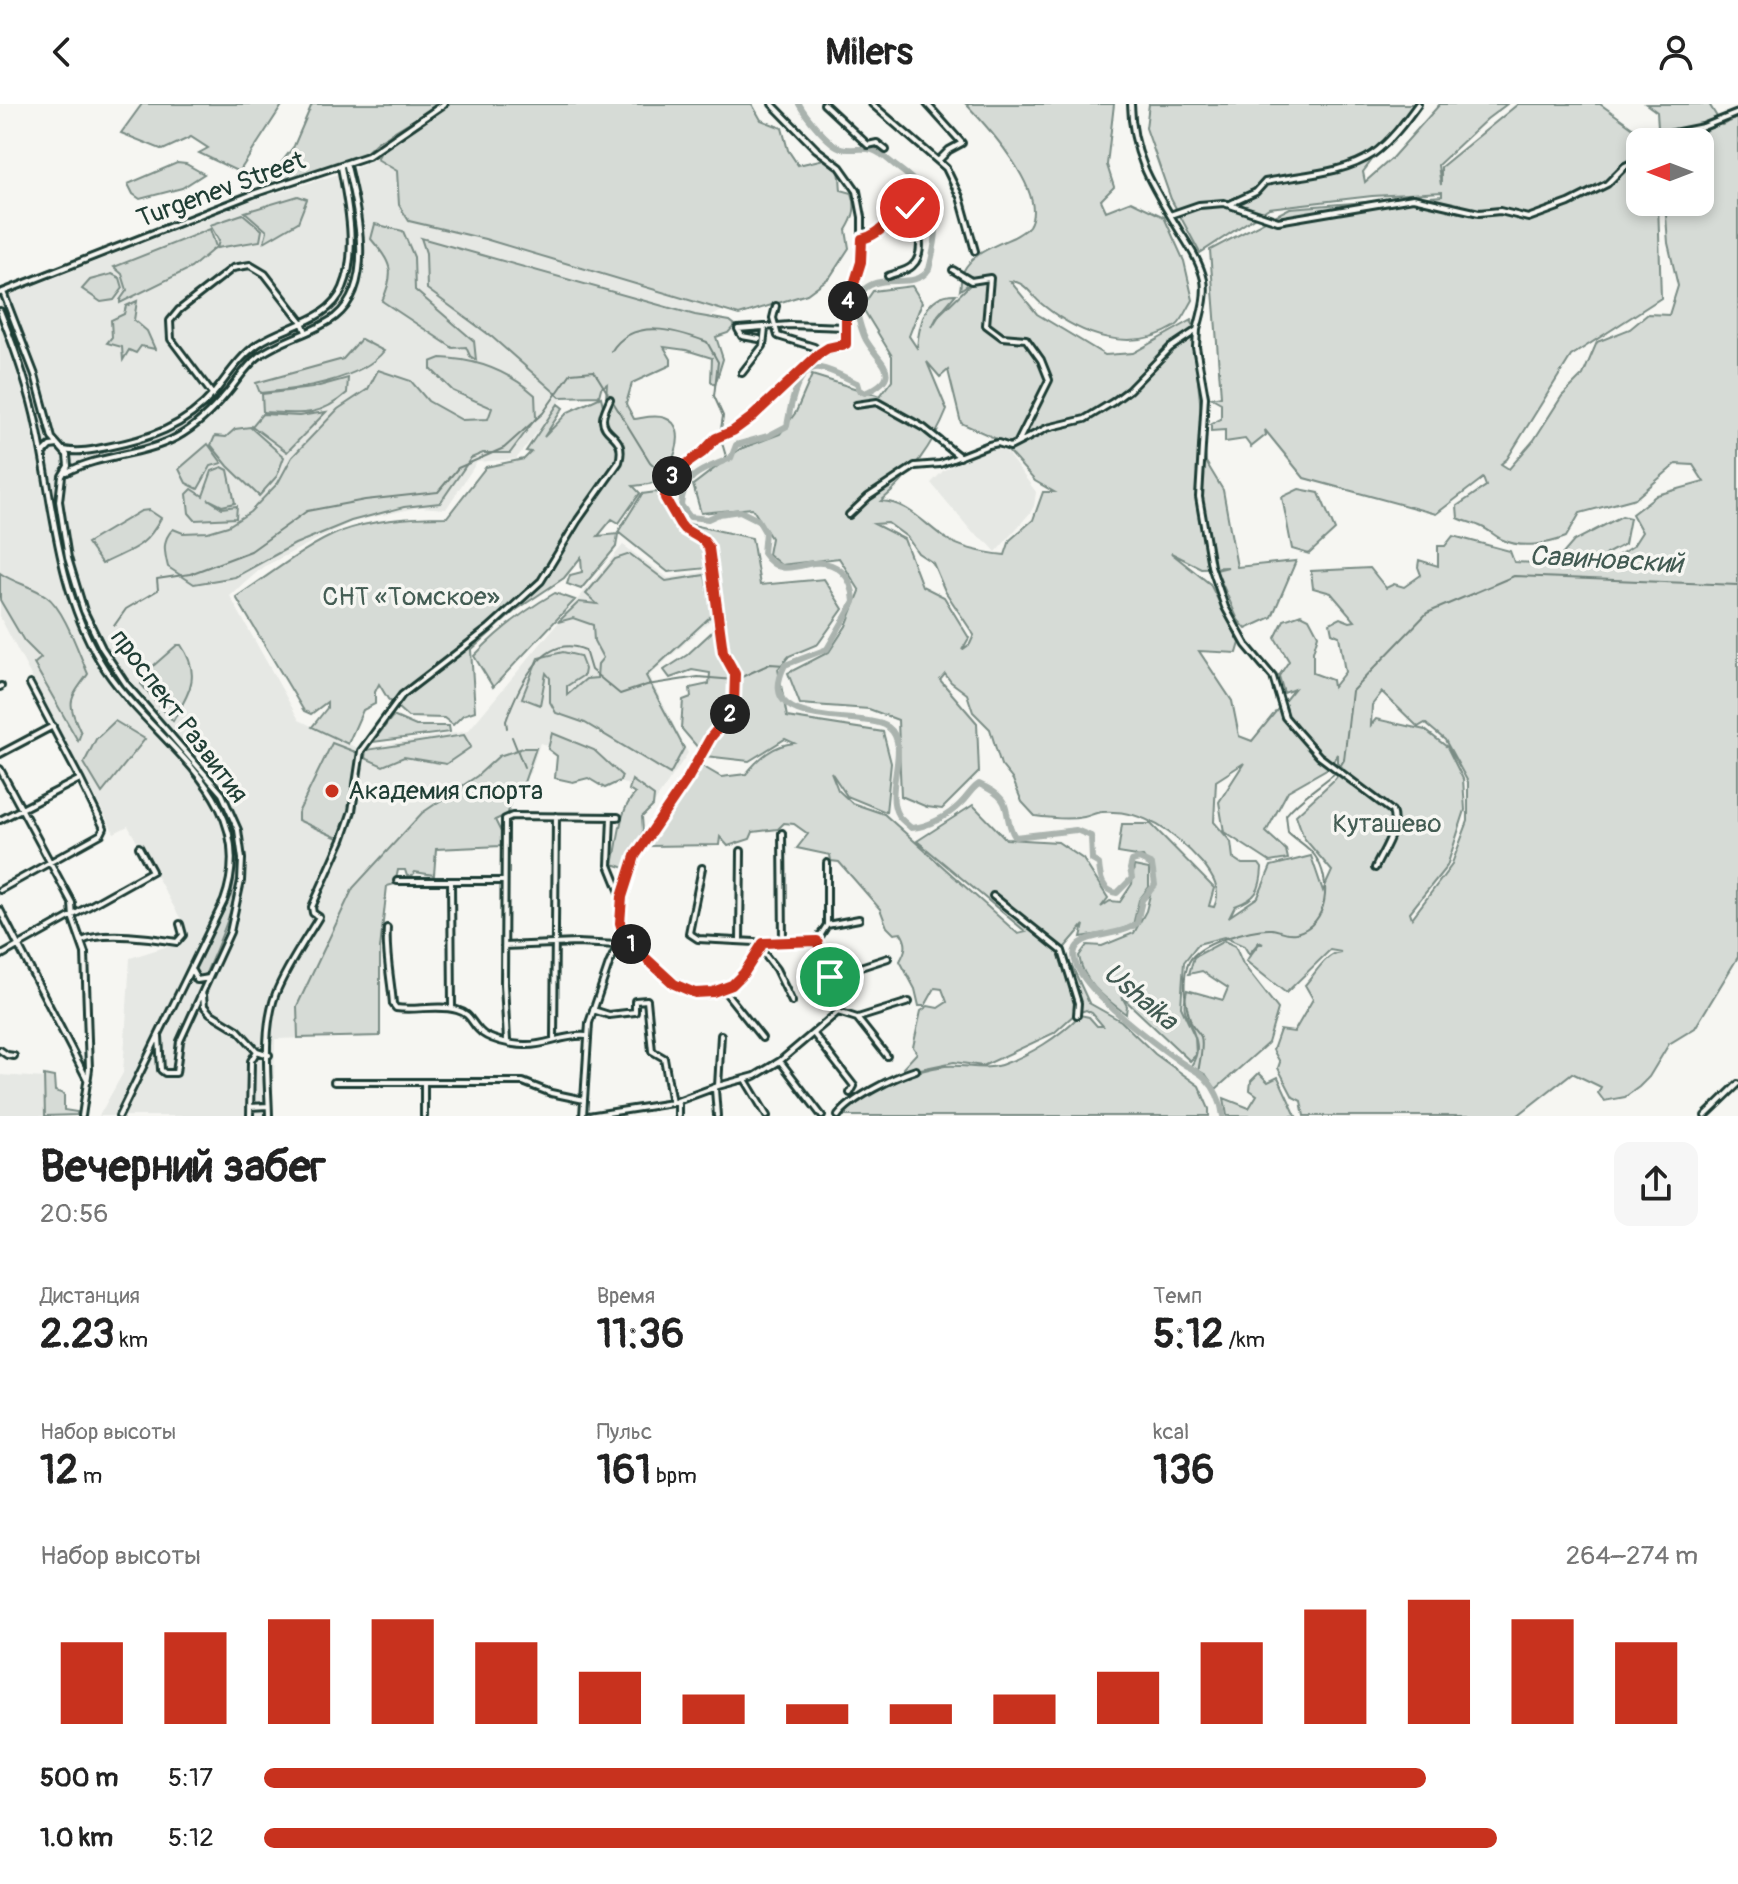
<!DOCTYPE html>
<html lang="ru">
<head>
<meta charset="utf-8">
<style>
  :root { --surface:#fff; --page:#f6f6f6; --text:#222; --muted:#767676; --accent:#c8321e }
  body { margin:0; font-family:Pangolin,sans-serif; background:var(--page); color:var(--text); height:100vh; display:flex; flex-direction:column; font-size:30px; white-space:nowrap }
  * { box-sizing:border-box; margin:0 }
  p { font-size:26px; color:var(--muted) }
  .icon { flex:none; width:44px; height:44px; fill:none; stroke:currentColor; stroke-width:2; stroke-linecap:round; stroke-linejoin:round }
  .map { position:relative; height:1012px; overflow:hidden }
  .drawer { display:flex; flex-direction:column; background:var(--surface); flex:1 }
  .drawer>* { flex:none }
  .needle { width:52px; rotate:270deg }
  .fabs { position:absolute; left:1626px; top:24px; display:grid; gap:16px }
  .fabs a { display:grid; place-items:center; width:88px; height:88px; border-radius:16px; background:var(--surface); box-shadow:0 4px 12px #0003; font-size:40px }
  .pin { position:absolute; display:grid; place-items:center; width:68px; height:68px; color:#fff; margin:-34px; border:4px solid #fff; border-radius:50%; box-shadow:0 2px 8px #0007 }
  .km { position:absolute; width:40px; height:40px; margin:-20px; border-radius:50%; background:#222; color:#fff; font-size:22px; line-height:40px; text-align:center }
  .round { display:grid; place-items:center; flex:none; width:84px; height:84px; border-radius:16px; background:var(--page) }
  .overview { display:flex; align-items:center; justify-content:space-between; height:136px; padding:0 40px }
  h1 { font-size:44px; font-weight:700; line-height:60px }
  .figures { display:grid; grid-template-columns:repeat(3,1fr); gap:12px; height:136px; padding:8px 40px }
  .figures div { display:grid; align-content:center }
  .figures b { font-size:40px; font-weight:700 }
  .figures small { font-size:22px; font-weight:400 }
  .figures p { font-size:22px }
  .chart { height:224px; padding:16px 40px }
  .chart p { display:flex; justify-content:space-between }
  .chart svg { width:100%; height:144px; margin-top:8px; stroke:var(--accent); stroke-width:6 }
  ul { padding:0 40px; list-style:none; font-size:26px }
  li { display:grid; grid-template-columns:128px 96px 1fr; align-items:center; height:60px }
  li i { height:20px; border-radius:10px; background:var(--accent) }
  header { display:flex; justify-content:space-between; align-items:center; height:104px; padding:0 40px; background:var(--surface); font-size:36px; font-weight:700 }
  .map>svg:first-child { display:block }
</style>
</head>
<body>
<header><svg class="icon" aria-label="back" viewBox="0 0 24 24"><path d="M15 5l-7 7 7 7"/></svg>Milers<svg class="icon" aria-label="person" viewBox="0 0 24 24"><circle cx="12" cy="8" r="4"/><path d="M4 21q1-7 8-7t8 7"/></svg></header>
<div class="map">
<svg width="1738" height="1012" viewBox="0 0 1738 1012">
  <rect width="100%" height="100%" fill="#f6f6f2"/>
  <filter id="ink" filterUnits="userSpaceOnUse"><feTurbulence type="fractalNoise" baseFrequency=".0125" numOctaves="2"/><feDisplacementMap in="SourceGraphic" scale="16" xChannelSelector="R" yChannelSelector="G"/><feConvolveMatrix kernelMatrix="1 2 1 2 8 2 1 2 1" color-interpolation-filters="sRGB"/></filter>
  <g filter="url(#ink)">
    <path fill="#e6e8e4" d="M460,0L780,175L564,293L516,355L477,358L446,405L420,403L351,418L263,463L230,492L299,616L359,645L468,627L623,441L668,474L709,467L716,511L649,572L688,649L654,699L626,680L578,669V650L540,639L530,669L389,759L380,845V932L275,935L273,1012H99L123,969L130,854L184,837L187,826L128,722L114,729L0,513V195L253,96L352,66L370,57Z
      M988,345H1004L1036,388L1034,402L1030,409L996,448L987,438L973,429L931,379L943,367L967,353Z
      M0,971L45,974L47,1012H0Z"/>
    <path fill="#d6dbd6" stroke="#7a8c85" stroke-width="2" fill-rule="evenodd" d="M142,0H283L239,68L199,49L208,44L191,33L163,46L121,29Z
      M312,0H439L377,38L362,52L273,80L268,76L294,42Z
      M449,0H752L761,16L782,24L788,46L798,61L824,55C843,66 839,67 841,86L852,89C857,103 854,113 846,126L849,144L830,173L807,190L739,211L485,135L409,117L399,101L397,67L377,55L382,46Z
      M966,0H1114L1107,61L1114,83L1101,96L1106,107L1131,97L1164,113L1184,157L1193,196C1188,204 1183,217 1176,222C1131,250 1081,232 1043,201C1030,191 1027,178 1010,177L1037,210L1105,251L1133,249L1192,216L1206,358L1223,386L1237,463L1296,457L1272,513L1246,525L1238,516L1216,466L1228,463L1201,464L1171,449L1210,480L1240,539L1237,549L1199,547L1232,597L1239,632L1252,637L1294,585L1284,589L1279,572L1289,557L1275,534L1284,516L1301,510L1309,514L1318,531L1313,548V569L1332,576L1333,583L1345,568L1339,532L1332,529L1330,519L1340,514L1350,518L1355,517L1331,489L1313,484L1311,467L1370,464L1386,484L1394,480L1404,483L1421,471L1418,463L1419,456L1438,462V442H1445L1453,432L1510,447L1514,458L1559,460L1583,467L1601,462L1633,442L1642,428L1632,410L1657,391L1704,378L1693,361L1676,360L1636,394L1580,409L1566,433C1548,440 1522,445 1503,436C1496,433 1489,426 1482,423C1474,419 1466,418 1458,414L1457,402L1486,382L1483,374L1436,410L1304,374L1265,326L1266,331L1251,343L1245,335L1225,338V326L1211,327V320L1221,315V299L1212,294L1221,292L1210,146L1290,104L1442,92V88L1372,92L1269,104L1200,149L1171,95L1146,24L1149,0H1414L1363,68L1365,78L1391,55L1440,0H1507L1487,15L1438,61L1441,81V63L1518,0H1600L1653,38H1640V98H1658L1661,194L1571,252L1507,355L1501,360L1509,365L1534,336L1562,292L1583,271L1597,238L1630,225L1648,210L1669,211L1678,182L1668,139L1665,98H1700V38H1659L1657,8L1646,0H1709L1722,21L1738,14V853L1695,924L1669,940L1649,973L1639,983L1625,993L1604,997L1598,989L1601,983L1572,969L1517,1012H1304L1301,997L1293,993L1278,964L1280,958L1273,946L1280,926L1294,928L1313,895L1305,881C1315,870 1326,849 1341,848L1330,846L1286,889L1246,857L1259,840H1263L1259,838L1249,850L1244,842L1224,833L1198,840L1184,858L1181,903L1195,933L1196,951L1190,957L1122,893L1127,902L1126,910C1105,894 1083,879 1079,852L1087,841L1102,842L1134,829L1146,807L1155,771L1143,753L1118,749L1122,720H1151L1214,784L1209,802L1214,803C1222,787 1213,772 1202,759C1175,729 1144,705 1102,708C1096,708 1090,712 1084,713C1068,716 1051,714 1035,712L1022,698L1013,676L1001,661L990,625L973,608L967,590L951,578L945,570L940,576L977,619L979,668L942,705L927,703L901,692L898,616L869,605L800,600L788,569L829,548L846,522L860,487L839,454L781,461L768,450L771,434L752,404L701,409L693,381L740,345L780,330L796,308L812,271L880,292L892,276V252L862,203L873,187L912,182L922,198L909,232L917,244C919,220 925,189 956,190L938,211L932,223L940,210L975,176L960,186C961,181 961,172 963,168C972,149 996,141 1014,133C1019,130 1025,127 1029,122C1049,90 987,22 966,0ZM927,258L940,273L948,266L961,319L997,335L1035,377L1054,388H1043L1033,416L1010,436L1005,451C985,449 962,445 945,434C924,420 908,398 881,397C908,375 934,339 947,306ZM888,419L907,433L918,449L933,459L945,487L974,531L970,540L962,546L969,534L944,493L922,482L904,435L874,420ZM1382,588L1418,623L1425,619L1445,636L1468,678V717L1451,762L1412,814L1410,808L1447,762L1465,706L1463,675L1447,643L1425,626L1376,615L1371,621L1372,601ZM1337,650V658L1343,664L1335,675L1296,711L1304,734L1332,767L1323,787L1311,752L1271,762L1258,793L1230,812L1235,802C1256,795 1261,786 1262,764L1259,760H1242L1233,754L1231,738L1214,718L1216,677L1244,659L1219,698L1224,728L1270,758L1288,755L1286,746L1266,728L1288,687L1330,663Z
      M177,59L186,60L204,70L182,84L140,95L133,90L128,80Z
      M298,92L307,95L298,118L264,138L267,127L245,108Z
      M243,110L262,126L260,137L217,144L219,137L210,121Z
      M375,120L403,127L414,153L415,186L474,237L476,256L470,252L466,243L453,244L382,197C396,167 391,159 371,135Z
      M210,125L216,143L191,164L120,199V196L127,186L122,170L114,163Z
      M421,134L695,211L730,217L735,221L728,229L716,233L723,255L715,281L711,277L712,254L686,246L664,243L671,255V261L632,279L626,300L634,315C643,314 655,310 665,314C692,323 671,371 652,379C647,381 639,381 633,382L640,389L619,419L612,415L598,432L618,430L616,443L581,485L567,480L570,471L582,468L581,453L564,474L516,506L471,546L475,607L463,611L453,621L444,614L408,613L388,595L379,580L375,588V600L363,606L348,640L312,623L327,604V598L311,610L304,607L236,493C270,471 305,442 342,427C375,415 413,413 447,413L486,363L524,355L531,348L526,347L558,300L563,304L544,333L568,308L601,293L605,310L607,280L601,284L599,292L560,293L492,233L427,185L426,149Z
      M112,170L120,174L123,184L114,196L101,198L82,185L90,176Z
      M137,197L134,216L147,227L155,245L141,242L136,249L129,246L123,256L122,243L107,239L112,233L111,216L124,210L126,202Z
      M361,235L384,247C361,276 296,286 260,289L256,279L343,255Z
      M441,254C477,255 508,267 535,291L536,314L510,349H483L471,354L440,399L404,403L351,417L295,440L235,473L194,480L168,463C164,447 162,436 173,425L183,429L208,428L228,422L250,408L278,379L292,353L338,305L368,285L378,266L411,277L428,297L462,316L488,315L492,304L453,287L431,265V258Z
      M348,274L347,289C319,314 299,310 263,308L262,290L312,284Z
      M326,308L287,348L252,322L262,310L299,312Z
      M250,323L284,353L277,372L259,392L228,362L211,341L215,332L226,333L235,325Z
      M208,340L222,359L211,362L198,385L186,379L179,365Z
      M222,363L228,366L235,399L222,402L208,395L222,404L237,402L236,414L195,416L189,409L187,390L192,385L203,392L212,367Z
      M1299,385L1319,389L1335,426L1309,450L1292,445L1282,393Z
      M656,388L668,395L684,419L752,434L760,481L824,475L843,505L818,540L789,552L778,565L787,613L883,628L891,659L886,708L847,692L831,668L838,686L852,699L884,710L1018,830L1026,828L917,737L973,701L1006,735L1058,738L1083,755L1108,794L1101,803L1110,797L1120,798L1132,780L1134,762L1149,765V783L1139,796L1133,821L1113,828L1081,833L1084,821L1060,849L1076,897V909L1054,929L983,962L954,958L906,968L903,964L917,949L913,943L921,907L928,902L938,904L947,898L942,885L935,884L925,902H919L915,885L900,857C906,846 908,840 901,829L894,830L887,823L880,805L839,758L831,757L830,751L797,744L808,730L794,720L784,719L778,725L753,728L750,735L728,742L720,733L719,741L648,742L688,676L702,662L721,673L746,670C759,654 773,641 794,639L785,635L749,657L705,652L681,624L683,596L691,593L690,584L709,580L710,569L692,566L670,574L664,566L687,551L714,526L712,511L646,572L684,644L670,670L585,619L556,609L550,598V574L546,569L540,601L522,594L538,554L563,548L580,552L585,565L584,571L567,582V591L586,575L597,574L598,560L603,554L594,537L593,521L573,514L558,518L579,498L597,500L586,490L615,455L630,450L666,477L705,471L712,507L707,464L668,468L618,428L642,390Z
      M149,406L161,414C145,445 131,445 102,460L87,439L141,407Z
      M1622,412L1630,414L1625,440L1606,450L1596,461L1563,455L1561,452L1574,437Z
      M0,469C14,479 32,482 46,492C64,504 79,550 88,570C68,597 67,598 81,629L78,637L34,560L41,554L24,537L0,496Z
      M555,489L575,496L493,583L474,552C499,526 523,507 555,489Z
      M177,541H181C202,572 189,588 173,617L141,580L146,575L144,570Z
      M393,612L416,622H449L450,628L373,638Z
      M115,617L145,635L102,689L84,659L96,635Z
      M552,629L594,646L622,672L620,677L605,684L588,674L573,678L555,674L557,652L548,645Z
      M464,631L471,643L446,660L404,653L383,662L365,654L366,646Z
      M332,639L358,649L355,685L340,735L298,716V709Z
      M523,644H536L521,687L511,693L508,710L495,716L501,728V742L436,745L434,771L415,768L412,772H407L405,766H398L395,780L387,782L380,845V932L298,934L297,902L353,784L422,709L477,672L499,652Z
      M632,676L654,692L653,702L642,713L643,727L628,765L613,760C619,738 618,707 635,690L629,686Z
      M235,729C250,772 222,833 204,873H197L195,866L231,791L236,759Z
      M1224,837L1235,842L1243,860L1278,905L1268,939L1216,985L1206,971L1191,962C1205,941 1191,927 1185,906C1183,899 1186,893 1187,886L1223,896L1228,884L1202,867L1189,870L1194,853Z
      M1069,860L1072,862L1089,899L1121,917L1155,950L1199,982L1209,1005V1012H840C867,985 907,967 945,962C964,960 983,967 1001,961C1030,951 1059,933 1080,911L1089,913L1097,922H1103L1092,909L1086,906L1080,908C1081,891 1068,876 1069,860Z
      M1259,969L1268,978L1278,973L1296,1012H1227L1224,994L1249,1004L1257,991L1250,986L1251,977Z
      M44,971L54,973L55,987L64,990V1006L77,1008V1011L45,1012Z"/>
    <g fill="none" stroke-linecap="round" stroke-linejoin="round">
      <path stroke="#72847d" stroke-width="2" d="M611,248C632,213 676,226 707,238L718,258L714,292L723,312L720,332L727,356
        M114,522L126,505L158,486L157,475L190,470L251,447L307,407L365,396L438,388L458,364L504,344L543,309L571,269L594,267L650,358L682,387
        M507,624L506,617C517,586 542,527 585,546L591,566L620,590L647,581L698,573L735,576L770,560L785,561
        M512,633L524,663
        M1339,664L1344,656L1352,587L1427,509L1514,472L1738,481
        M1198,970C1199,959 1204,943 1201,933C1199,928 1193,924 1191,918C1185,900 1181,875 1189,858C1198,839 1252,824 1272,825C1280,826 1288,831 1296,829C1329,821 1332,776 1315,752C1308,742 1297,737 1288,728L1286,711C1301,692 1318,684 1336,668"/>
      <path stroke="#aab3ae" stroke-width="6" d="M799,0C805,11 829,41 841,44C851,47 862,43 872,46C882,49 889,57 897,63C940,95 942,115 929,165C916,186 885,170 867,183C862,186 859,194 855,199C858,212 860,225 866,236C880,260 905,271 865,289L859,286L857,279C846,274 832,266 820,264C796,261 790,306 787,322L768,332L736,341L731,354C704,366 684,368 681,401L690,413L708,415L719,410L740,407L758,416L765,428L763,449C776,468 788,465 808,460C836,454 853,472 854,498L827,545L785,561C751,628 864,606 888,623C912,641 883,686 898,711C901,716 907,720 911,724C928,723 948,712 960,700C968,693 970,686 979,680C1018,697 1000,709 1015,733L1076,726L1091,732L1092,756L1099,760C1100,773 1102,787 1117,789L1132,774L1130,765L1132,757L1139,755L1152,761L1155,781L1142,796L1137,819C1122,833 1085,828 1076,844C1060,872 1158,942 1179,957C1187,963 1198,967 1205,974C1216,985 1221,997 1223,1012"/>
      <g stroke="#1f3d34" stroke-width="10">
        <path id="minor" d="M824,0L868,41L877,39L886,46
          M872,0L946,64L960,93L975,147
          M927,0L962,39L949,46L939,56
          M1654,38L1659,32L1703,23L1738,9
          M1230,100L1256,88L1265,78C1299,71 1344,70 1373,50C1391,37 1405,18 1418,0
          M1170,111L1199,101L1224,99L1278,117L1413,94L1479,109L1500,107L1528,114L1569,99L1607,80L1625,62L1640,55
          M862,135L878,128L904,106L907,104L912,106C917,121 927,149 912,162C907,167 895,169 888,172
          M953,166L971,177L990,174L986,221L1002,233L1026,235L1041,256L1049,276L1018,338
          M3,188L35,271L52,334L67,351L68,362L62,372L59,397L68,454L84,507L102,544L126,580L222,690L238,726L242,755L241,777L230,828L180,937L176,969H165L161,966L159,932
          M0,189L253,90L368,52L444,0
          M776,202L773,214L778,232L814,243L820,249
          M0,207C15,245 29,283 37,323C54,404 57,484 100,557C148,638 263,689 224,797L119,1012
          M1197,226L1196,243L1205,293L1199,393L1211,462L1225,503L1246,541L1273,573L1285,613L1297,627L1319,652L1392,707C1399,726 1383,746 1375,764
          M759,235L742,232L738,225L790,221L845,223
          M742,269L763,242L765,224
          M213,291L171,235L170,217L179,206L233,164L250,161L265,170L302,218L306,228
          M856,301L877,298L924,324L960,353
          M64,346C79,349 93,346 107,343C148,335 185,323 214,289C228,272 239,253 258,240C285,221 329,218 343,184C358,149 348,99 341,63
          M43,349L50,342L58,341
          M67,368C102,350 142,352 177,333C197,322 213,306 227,289C238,276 246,262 259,252C282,235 312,230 335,213C376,181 357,104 347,62
          M849,411L868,393L915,362L940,360L989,341L998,339L1010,343L1047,324L1085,315L1113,298L1129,286L1170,244L1197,226C1201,210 1207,192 1204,176C1200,158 1189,142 1179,126C1153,83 1132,52 1131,0
          M30,580L80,675
          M0,583L1,582
          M0,650L53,622
          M0,665L72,799L73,815L85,849L89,965L82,1012
          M611,713L609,761L622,793
          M0,716L80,675L104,724L101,730L0,786
          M782,729L783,838
          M702,764L689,829L698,835L755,838L776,865L792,898
          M397,777H504
          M451,777L452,903
          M993,792L1062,847L1078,899L1077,911
          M0,806L88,977
          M827,821L859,815
          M387,824C385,850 391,874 393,900L396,904C415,907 439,900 457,906C471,910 470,917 479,926C487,936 513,941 525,941C546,942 564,930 586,932
          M625,835L620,819L622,793L635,752L688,674L711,633L732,608L734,600L735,570L723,548L709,444L703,436L684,425L668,402L665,387L670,375L675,368L709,343L716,334L733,327L752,313L820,249L847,238V200L857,174L862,150V113L857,87L840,63L816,45L772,0
          M625,835C656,859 695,917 739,875C749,865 753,850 763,839L817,837L839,898L838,908
          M740,836L741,747
          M82,837C102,827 155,834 177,838L183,831L180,820
          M817,837L827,821V759
          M504,842L577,839L618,841
          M0,852L152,767L139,743
          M192,867L197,876L209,874
          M830,873L888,854
          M723,885L762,934
          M203,891L204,902L210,909L238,926L257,947L269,951
          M593,906L609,911L635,908V897L647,896L652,947L664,954L672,999
          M838,908L857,914L887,952
          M858,914L909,898
          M813,929L854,982L850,989
          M554,935L556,712
          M507,937L504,880L505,715L512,712L618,713
          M0,946L7,951L14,952
          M780,957L822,1012
          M746,977L767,1012
          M334,978H523L551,989L584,996
          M424,978V1012
          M718,982L721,931
          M715,985L717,1012
          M678,998V1012
          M250,1003L268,1002
          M250,1012L251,957L257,947
          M269,1012C268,973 262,925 276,889C287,862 304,838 319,813L313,809L312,803L342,736L352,707L361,647L402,591L489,524L541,477L578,416L619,358C627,330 603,333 603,315C603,309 608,300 610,295
          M583,1012L589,919L609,860L618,841L625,835
          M588,1012L672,999L718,982L755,972L780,957L838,908
          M838,1012C851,994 894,973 916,966
          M1705,1012L1738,980"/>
      </g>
      <use href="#minor" stroke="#f6f6f2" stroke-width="4"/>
    </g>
  </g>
  <g fill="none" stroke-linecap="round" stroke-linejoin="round" filter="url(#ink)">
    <g stroke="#fff" stroke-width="16">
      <path id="route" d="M830,873L817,837L763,839L744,869L732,881L713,888L695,889L674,880L625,835L620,819L622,793L635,752L688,674L711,633L732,608L734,600L735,570L723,548L709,444L703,436L684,425L680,420L665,394L666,381L675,368L702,349L716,334L733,327L752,313L820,249L828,244L846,240V206L861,158L862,135C882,131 892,110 910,104"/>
    </g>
    <use href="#route" stroke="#c8321e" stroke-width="10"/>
  </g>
  <circle fill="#c8321e" stroke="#f6f6f2" stroke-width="3" cx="332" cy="687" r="8"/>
  <g text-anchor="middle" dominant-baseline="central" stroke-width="7" stroke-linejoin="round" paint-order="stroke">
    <g font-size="26" fill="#1f3d34" stroke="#f6f6f2">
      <text transform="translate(221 86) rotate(-20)">Turgenev Street</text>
      <text transform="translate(179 612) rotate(53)">проспект Развития</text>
    </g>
    <g font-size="26" fill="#445d54" stroke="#f6f6f2">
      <text x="411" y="493">СНТ «Томское»</text>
      <text x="1387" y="720">Куташево</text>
    </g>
    <g font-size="26" fill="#1f3d34" stroke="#f6f6f2" text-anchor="start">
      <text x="348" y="687">Академия спорта</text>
    </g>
    <g font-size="28" font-style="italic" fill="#425a52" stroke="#f6f6f2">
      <text transform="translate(1606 456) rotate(3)">Савиновский</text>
      <text transform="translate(1140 893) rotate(40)">Ushaika</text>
    </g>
  </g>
</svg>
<div class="fabs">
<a><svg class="needle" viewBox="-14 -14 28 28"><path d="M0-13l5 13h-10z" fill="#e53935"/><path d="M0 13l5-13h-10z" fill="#767676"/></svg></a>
</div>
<div class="pin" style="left:830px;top:873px;background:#1e9e55"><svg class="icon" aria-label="arrive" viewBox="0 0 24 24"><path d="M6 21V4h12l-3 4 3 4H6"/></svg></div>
<div class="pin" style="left:910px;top:104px;background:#d93025"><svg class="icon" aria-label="check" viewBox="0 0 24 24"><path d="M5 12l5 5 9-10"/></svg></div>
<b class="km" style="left:631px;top:840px">1</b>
<b class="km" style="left:730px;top:610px">2</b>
<b class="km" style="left:672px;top:372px">3</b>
<b class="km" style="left:848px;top:197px">4</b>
</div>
<section class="drawer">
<div class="overview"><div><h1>Вечерний забег</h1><p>20:56</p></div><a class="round"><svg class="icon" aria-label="share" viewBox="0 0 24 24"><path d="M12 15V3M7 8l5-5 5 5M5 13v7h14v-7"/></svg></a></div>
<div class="figures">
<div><p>Дистанция</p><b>2.23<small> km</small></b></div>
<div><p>Время</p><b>11:36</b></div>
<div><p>Темп</p><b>5:12<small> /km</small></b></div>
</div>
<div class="figures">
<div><p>Набор высоты</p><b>12<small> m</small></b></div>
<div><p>Пульс</p><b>161<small> bpm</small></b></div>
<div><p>kcal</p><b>136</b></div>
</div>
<div class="chart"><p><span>Набор высоты</span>264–274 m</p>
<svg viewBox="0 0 160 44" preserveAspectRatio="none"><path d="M5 44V19M15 44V16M25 44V12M35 44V12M45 44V19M55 44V28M65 44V35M75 44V38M85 44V38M95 44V35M105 44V28M115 44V19M125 44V9M135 44V6M145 44V12M155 44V19"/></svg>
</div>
<ul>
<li><b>500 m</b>5:17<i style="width:81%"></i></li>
<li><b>1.0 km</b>5:12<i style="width:86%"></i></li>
</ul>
</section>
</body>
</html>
